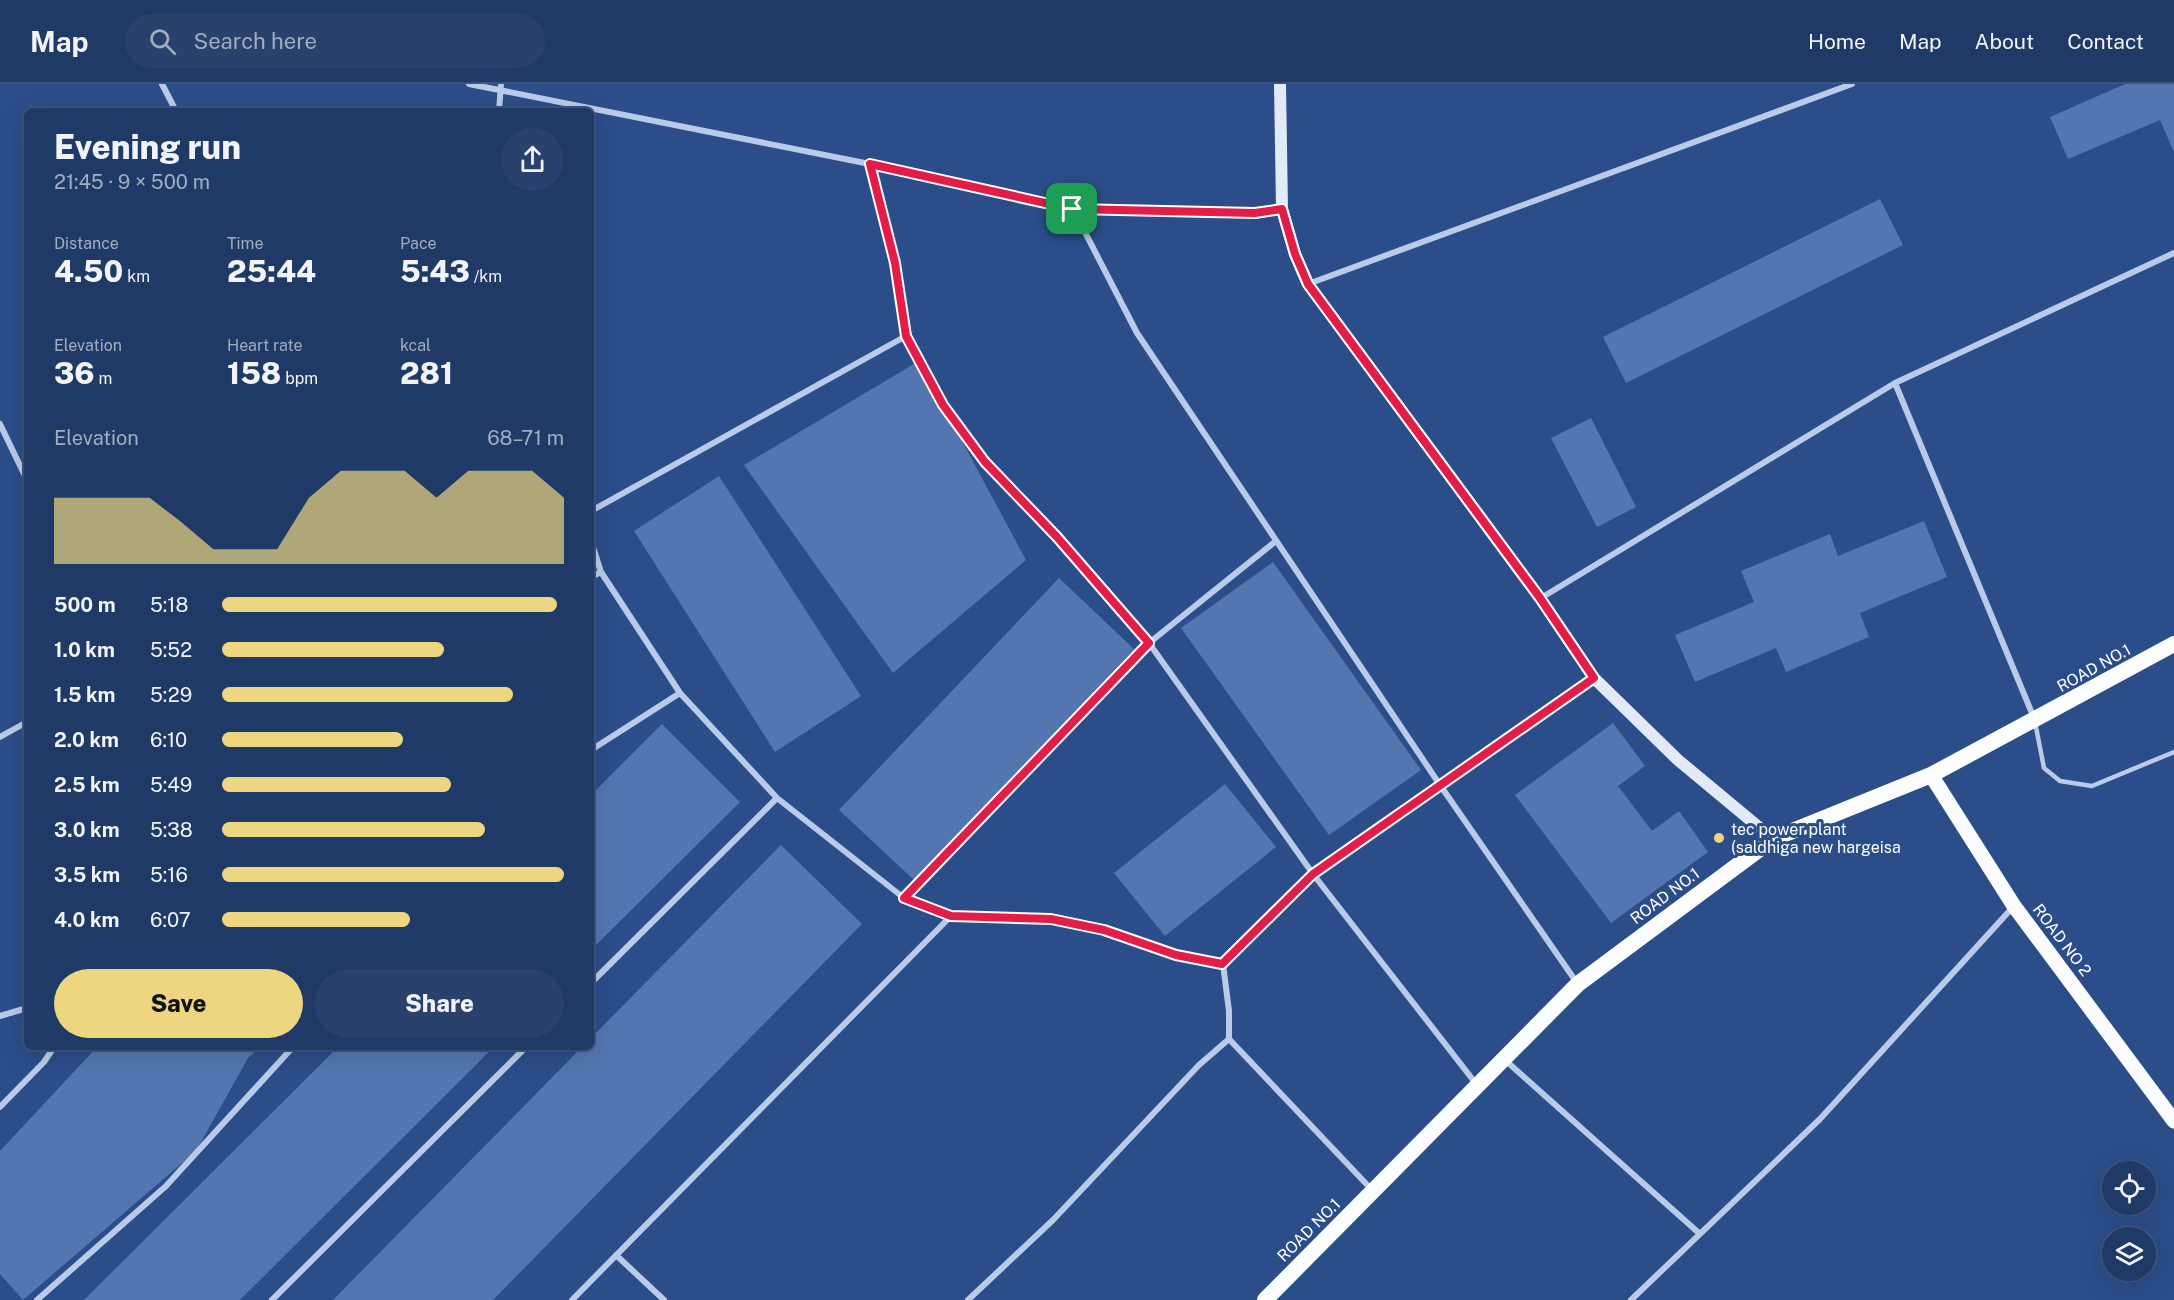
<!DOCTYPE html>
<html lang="en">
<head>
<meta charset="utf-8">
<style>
  :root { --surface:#203a67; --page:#28416d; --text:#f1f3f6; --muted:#a2adc0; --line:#3d547b; --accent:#eed681 }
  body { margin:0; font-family:"Public Sans",sans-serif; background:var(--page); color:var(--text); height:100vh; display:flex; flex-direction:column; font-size:22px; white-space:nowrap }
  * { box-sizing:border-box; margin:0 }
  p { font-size:20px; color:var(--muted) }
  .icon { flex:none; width:33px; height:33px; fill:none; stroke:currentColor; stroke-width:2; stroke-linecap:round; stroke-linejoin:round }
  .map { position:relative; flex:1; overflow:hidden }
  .sheet { position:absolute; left:24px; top:24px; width:570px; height:942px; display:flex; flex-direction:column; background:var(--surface); border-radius:9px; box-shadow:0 6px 24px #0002,0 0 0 2px var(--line) }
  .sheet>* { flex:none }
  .controls { position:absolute; left:2102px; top:1077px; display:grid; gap:12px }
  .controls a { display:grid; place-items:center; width:54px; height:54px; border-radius:50%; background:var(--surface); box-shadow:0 6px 24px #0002,0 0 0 2px var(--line); font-size:30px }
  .pin { position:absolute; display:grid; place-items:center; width:51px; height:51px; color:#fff; margin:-26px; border-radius:12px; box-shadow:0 3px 9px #0006 }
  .round { display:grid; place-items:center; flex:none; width:63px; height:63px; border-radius:32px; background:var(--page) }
  .overview { display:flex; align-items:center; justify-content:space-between; height:102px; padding:0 30px }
  h1 { font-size:33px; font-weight:800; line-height:45px }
  .figures { display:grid; grid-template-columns:repeat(3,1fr); gap:9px; height:102px; padding:6px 30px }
  .figures div { display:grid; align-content:center }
  .figures b { font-size:30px; font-weight:800 }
  .figures small { font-size:16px; font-weight:400 }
  .figures p { font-size:16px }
  .chart { height:168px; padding:12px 30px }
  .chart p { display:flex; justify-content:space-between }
  .chart svg { width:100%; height:108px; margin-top:6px; fill:var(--accent); opacity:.7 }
  .button { display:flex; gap:12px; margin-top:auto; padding:12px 30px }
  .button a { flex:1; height:69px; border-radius:36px; background:var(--accent); color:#111; font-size:24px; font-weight:800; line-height:69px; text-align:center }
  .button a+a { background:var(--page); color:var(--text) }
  ul { padding:0 30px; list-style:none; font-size:20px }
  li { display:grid; grid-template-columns:96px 72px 1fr; align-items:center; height:45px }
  li i { height:15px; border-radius:8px; background:var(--accent) }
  header { display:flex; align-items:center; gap:36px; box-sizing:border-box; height:84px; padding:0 30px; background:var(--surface); border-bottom:2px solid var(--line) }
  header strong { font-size:28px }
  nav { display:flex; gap:33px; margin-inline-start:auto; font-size:21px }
  .search { width:420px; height:54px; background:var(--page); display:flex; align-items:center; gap:15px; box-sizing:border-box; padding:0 21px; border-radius:33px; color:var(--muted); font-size:22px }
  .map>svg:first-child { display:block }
</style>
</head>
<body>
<header>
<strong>Map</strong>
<div class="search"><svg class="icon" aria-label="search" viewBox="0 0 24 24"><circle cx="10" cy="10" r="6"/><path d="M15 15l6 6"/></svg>Search here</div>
<nav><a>Home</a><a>Map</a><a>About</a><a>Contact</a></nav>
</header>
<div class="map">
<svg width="2174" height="1216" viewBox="0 0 2174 1216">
  <rect width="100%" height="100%" fill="#2b4d89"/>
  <path fill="#5376b0" d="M2125,0H2174V68L2160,36L2068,75L2050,33Z
    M1880,115L1903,161L1626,299L1603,253Z
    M919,277L1026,476L893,589L744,381Z
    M1591,334L1636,423L1597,443L1551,354Z
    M719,392L861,612L775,668L634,447Z
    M1924,437L1947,493L1860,529L1869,553L1786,588L1776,564L1695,598L1675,551L1754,518L1741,487L1830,450L1838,472Z
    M1273,478L1421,686L1329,751L1181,544Z
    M1059,494L1134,565L914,796L839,726Z
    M1613,639L1645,682L1618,702L1652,747L1679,727L1708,768L1611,839L1515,711Z
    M662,640L740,718L591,866V711Z
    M1225,700L1276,763L1165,852L1114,789Z
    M781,761L862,840L493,1216H333L582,963H591V954Z
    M97,963H260L248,974L196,1067L23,1216L0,1190V1067Z
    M338,963H494L240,1216H84Z"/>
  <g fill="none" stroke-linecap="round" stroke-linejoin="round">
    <path stroke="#b9cbe8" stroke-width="4.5" d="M2035,638L2044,684L2060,697L2092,702L2174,668"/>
    <path stroke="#b9cbe8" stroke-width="6" d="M162,0L176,27
      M469,0L870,80L1073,125L1255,129L1282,125
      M499,27L501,0
      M870,80L895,179L906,252L943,321L985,378L1057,453L1149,559L1313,790L1477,1001
      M1073,125L1137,249L1440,701L1577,899
      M1308,200L1852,0
      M1895,299L2034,634
      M0,340L27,396
      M591,427L906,252
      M591,457L601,488L680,609L777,714L904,814L951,832L1051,835L1104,846L1176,871L1223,880L1313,790L1594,594
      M591,493L601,488
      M1541,514L1895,299L2174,169
      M0,653L27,638
      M591,666L680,609
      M904,814L1149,559L1276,457
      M591,899L777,714
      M0,932L27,924
      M1229,955L1373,1107
      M1505,976L1700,1150
      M0,1023L44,978L54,963
      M616,1171L664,1216
      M37,1216L166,1102L293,963
      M272,1216L526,963
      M572,1216L951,832
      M968,1216L1053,1136L1199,981L1229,955V927L1223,880
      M1631,1216L1820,1035L2013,823"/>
    <path stroke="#e2eaf8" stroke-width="12" d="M1280,0L1282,125L1295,170L1308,200L1540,514L1594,594L1678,676L1773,755"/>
    <path stroke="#fafcfe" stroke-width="15" d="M1931,691L2014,822L2174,1037"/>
    <path stroke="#fcfefe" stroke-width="16" d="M1265,1216L1578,900L1773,755L1931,691L2174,560"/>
  </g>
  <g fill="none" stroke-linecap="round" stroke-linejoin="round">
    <g stroke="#fff" stroke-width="12">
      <path id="route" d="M870,80L1072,125L1255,129L1282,125L1295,170L1308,200L1540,514L1594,594L1313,790L1222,880L1176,871L1104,846L1051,835L951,832L904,814L1149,559L1057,453L985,378L943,321L906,252L895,179Z"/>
    </g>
    <use href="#route" stroke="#e11d48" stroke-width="8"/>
  </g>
  <circle fill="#eed681" stroke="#2b4d89" stroke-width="2" cx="1719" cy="754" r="6"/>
  <g text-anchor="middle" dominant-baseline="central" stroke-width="6" stroke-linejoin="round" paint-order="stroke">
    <g font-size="16" fill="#fff" stroke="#2b4d89">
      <text transform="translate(2094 584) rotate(-29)">ROAD NO.1</text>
      <text transform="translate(1665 812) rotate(-37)">ROAD NO.1</text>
      <text transform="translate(2062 856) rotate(53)">ROAD NO 2</text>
      <text transform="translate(1309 1146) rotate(-45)">ROAD NO.1</text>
    </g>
    <g font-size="16" fill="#fff" stroke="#2b4d89" text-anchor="start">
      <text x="1731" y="745">tec power plant<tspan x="1731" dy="18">(saldhiga new hargeisa</tspan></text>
    </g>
  </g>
</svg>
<div class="controls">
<a><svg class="icon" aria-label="locate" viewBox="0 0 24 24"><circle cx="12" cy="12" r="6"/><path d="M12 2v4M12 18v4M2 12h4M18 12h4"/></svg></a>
<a><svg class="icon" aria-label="layers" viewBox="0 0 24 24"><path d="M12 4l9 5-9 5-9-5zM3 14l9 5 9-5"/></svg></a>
</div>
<div class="pin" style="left:1072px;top:125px;background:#1e9e55"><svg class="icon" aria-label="arrive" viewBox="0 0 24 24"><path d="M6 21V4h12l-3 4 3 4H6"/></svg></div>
<section class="sheet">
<div class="overview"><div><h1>Evening run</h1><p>21:45 · 9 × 500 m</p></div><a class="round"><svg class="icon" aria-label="share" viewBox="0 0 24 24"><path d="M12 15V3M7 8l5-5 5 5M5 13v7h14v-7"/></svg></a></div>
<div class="figures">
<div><p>Distance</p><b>4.50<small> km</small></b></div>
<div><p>Time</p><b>25:44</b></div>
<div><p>Pace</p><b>5:43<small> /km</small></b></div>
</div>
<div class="figures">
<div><p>Elevation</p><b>36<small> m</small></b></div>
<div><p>Heart rate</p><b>158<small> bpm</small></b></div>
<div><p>kcal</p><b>281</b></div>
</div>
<div class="chart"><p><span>Elevation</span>68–71 m</p>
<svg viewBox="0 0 160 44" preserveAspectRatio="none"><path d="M0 44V17L10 17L20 17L30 17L40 27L50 38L60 38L70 38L80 17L90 6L100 6L110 6L120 17L130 6L140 6L150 6L160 17V44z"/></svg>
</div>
<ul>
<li><b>500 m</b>5:18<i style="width:98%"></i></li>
<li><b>1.0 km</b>5:52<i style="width:65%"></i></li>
<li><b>1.5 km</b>5:29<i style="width:85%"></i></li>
<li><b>2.0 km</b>6:10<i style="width:53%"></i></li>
<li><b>2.5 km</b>5:49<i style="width:67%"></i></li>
<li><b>3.0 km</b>5:38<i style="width:77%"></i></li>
<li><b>3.5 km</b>5:16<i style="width:100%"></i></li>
<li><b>4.0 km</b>6:07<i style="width:55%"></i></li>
</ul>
<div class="button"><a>Save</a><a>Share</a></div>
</section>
</div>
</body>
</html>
